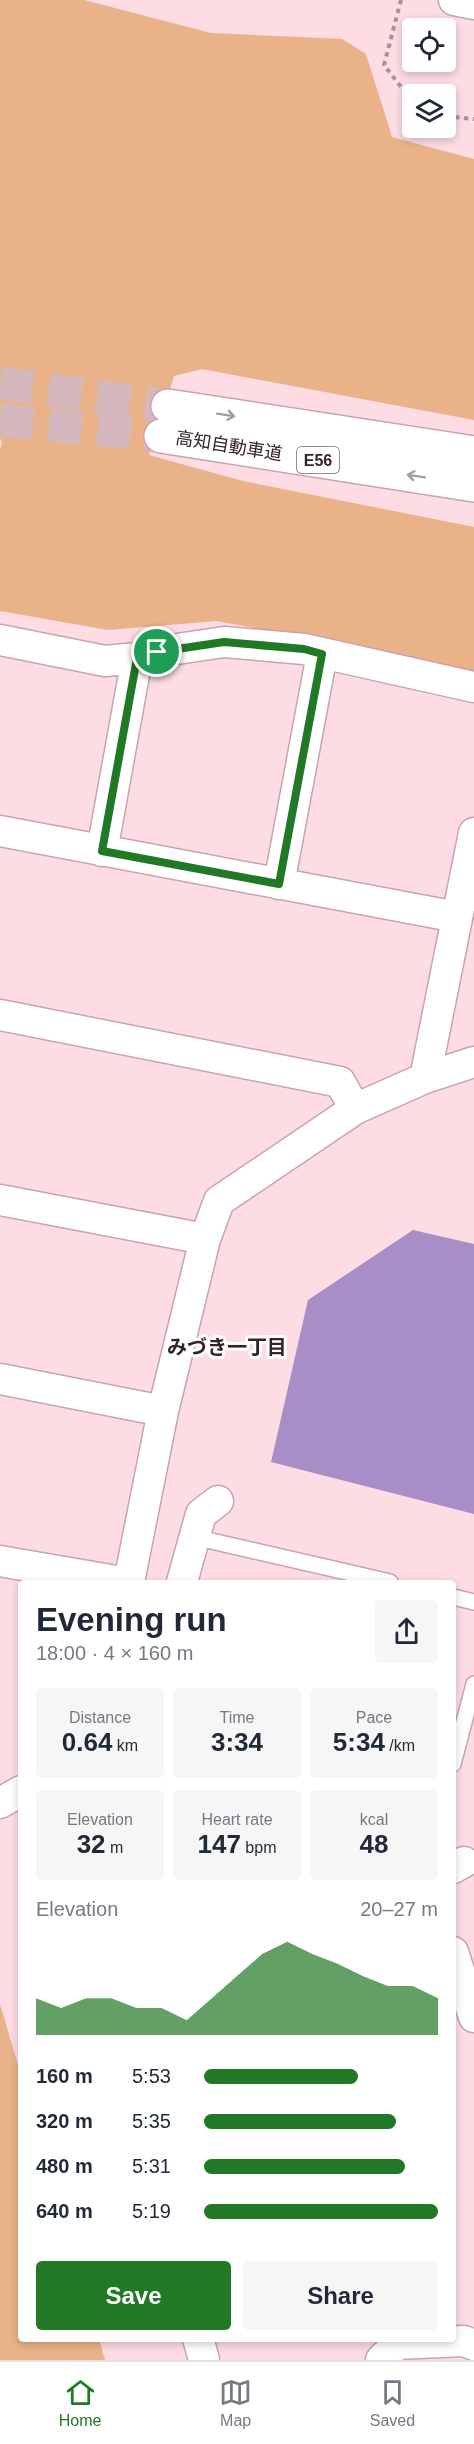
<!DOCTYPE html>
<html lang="en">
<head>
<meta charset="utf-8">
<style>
  :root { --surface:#fff; --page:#f6f6f7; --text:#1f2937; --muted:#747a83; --line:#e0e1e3; --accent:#217926 }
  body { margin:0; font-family:Helvetica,"Noto Sans JP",sans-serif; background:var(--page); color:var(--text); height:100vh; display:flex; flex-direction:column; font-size:22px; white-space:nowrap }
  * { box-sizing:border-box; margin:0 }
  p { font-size:20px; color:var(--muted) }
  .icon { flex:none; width:33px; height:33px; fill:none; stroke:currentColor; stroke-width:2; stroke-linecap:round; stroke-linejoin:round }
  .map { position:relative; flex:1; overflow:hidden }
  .details { position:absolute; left:18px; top:1580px; width:438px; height:762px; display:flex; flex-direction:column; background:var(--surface); border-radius:6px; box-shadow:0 3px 9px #0003 }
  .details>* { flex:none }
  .controls { position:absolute; left:402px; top:18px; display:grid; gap:12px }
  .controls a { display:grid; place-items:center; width:54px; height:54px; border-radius:6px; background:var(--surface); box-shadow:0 3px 9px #0003; font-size:30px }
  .pin { position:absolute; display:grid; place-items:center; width:51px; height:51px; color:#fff; margin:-26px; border:3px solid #fff; border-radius:50%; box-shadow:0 2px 6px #0007 }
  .round { display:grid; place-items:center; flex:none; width:63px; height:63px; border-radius:6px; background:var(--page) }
  .head { display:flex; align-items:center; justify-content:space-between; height:102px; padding:0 18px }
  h1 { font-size:33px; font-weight:700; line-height:45px }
  .stats { display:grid; grid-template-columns:repeat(3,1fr); gap:9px; height:102px; padding:6px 18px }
  .stats div { display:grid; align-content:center; border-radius:6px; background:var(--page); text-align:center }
  .stats b { font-size:26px; font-weight:700 }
  .stats small { font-size:16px; font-weight:400 }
  .stats p { font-size:16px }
  .chart { height:168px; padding:12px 18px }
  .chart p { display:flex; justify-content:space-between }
  .chart svg { width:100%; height:108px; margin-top:6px; fill:var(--accent); opacity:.7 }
  .cta { display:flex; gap:12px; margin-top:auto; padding:12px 18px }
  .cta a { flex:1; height:69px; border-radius:6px; background:var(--accent); color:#fff; font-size:24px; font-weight:700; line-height:69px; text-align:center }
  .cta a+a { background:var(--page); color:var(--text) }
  ul { padding:0 18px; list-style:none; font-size:20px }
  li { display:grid; grid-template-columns:96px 72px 1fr; align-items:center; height:45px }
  li i { height:15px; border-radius:8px; background:var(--accent) }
  .menu { display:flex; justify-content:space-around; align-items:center; height:84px; border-top:2px solid var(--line); background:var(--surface); font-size:16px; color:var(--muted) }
  .menu a { display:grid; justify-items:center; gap:3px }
  .menu .on { color:var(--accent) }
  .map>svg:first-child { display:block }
</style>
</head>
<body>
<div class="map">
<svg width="474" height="2360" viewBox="0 0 474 2360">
  <rect width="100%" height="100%" fill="#fddce4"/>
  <path fill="#e9b289" d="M0,0H84L211,33L342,39L366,54L392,137L474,159V420L202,369L174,376L149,455L243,481L474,527V671L217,621L108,630L0,611V450L2,443L0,438Z
    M0,2004L21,2075V2338L99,2339L105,2360H0Z"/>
  <path fill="#a88ec7" d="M413,1230L474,1244V1514L271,1462L308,1300Z"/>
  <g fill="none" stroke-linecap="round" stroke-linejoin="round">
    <path stroke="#d5b7be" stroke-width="33" stroke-dasharray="33 16" stroke-linecap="butt" d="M0,383L168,406
      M0,420L161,436"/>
    <g stroke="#caa3ad" stroke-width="18">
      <path id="service" d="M194,1537L390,1582
        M453,1597L474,1602
        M453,1764L474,1684"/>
    </g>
    <g stroke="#caa3ad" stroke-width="33">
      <path id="minor" d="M454,0L474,4
        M0,640L105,661L137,658L157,652L224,642L304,649L474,687
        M0,831L457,917
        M102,851L137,658
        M279,884L322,654
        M0,1015L340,1082L355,1109
        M425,1078L474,833
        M0,1200L205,1239
        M0,1379L163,1411
        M0,1561L122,1582
        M129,1582L163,1411L205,1239L219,1201L355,1109L425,1078L474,1062
        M182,1582L201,1514L218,1501
        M0,1803L21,1791
        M453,1868L464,1862
        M453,1952L474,2017
        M198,2338L204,2360
        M381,2360L397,2344L464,2341L474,2345"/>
    </g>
    <g stroke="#caa3ad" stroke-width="36">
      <path id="motorway" d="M168,406L474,453
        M161,436L474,485"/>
    </g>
    <path stroke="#ab9197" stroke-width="4" stroke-dasharray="4.5 4.5" stroke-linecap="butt" d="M401,0L384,65L412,101
      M446,116L474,119"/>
    <use href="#service" stroke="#fff" stroke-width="15"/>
    <use href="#minor" stroke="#fff" stroke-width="30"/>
    <use href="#motorway" stroke="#fff" stroke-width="33"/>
  </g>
  <defs><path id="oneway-shaft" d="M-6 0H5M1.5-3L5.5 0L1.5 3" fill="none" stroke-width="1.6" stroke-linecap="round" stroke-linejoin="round" transform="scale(1.5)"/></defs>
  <g stroke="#a49c9e">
    <use href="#oneway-shaft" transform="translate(226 415) rotate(9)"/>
    <use href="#oneway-shaft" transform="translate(416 476) rotate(-171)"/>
  </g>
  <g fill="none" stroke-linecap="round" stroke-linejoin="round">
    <g stroke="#fff" stroke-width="12">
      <path id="route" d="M224,642L304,649L322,654L279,884L102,851L137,658L157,652Z"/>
    </g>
    <use href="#route" stroke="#217926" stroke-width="8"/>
  </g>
  <g text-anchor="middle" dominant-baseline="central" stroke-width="6" stroke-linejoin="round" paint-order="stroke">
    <rect fill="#fff" stroke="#716668" stroke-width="1.5" x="297" y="447" width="42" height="26" rx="4.5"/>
    <g font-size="16" font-weight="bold" fill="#342428">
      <text x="318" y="460">E56</text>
    </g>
    <g font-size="18" fill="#342428" stroke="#fff">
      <text transform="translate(229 446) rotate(9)">高知自動車道</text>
    </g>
    <g font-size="20" font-weight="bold" fill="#342428" stroke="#fff">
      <text x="227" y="1347">みづき一丁目</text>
    </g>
  </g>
</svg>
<div class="controls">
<a><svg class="icon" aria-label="locate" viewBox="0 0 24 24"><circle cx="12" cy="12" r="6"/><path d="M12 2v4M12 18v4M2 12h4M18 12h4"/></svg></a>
<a><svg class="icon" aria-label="layers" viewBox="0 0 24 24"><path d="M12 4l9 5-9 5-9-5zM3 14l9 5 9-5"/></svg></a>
</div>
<div class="pin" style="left:157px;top:652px;background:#1e9e55"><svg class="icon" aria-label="arrive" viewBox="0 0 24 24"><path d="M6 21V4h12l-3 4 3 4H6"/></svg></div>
<section class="details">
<div class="head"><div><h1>Evening run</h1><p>18:00 · 4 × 160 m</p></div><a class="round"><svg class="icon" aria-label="share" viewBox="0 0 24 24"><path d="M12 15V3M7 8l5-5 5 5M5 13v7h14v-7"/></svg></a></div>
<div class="stats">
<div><p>Distance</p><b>0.64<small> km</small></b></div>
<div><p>Time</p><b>3:34</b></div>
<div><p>Pace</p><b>5:34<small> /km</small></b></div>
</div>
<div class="stats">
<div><p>Elevation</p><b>32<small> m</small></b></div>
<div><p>Heart rate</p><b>147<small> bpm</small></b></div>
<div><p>kcal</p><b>48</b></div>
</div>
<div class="chart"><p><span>Elevation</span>20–27 m</p>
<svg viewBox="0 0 160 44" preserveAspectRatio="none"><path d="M0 44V29L10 33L20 29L30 29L40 33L50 33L60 38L70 29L80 20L90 11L100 6L110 11L120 15L130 20L140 24L150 24L160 29V44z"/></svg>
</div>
<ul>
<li><b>160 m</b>5:53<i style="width:66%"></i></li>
<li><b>320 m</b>5:35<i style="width:82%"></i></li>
<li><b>480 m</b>5:31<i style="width:86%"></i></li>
<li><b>640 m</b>5:19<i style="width:100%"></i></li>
</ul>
<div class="cta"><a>Save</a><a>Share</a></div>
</section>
</div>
<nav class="menu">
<a class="on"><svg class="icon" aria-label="home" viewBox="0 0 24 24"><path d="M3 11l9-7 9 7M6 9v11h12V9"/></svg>Home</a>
<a><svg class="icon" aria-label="map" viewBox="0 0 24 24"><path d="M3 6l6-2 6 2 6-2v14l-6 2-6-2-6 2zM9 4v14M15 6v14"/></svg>Map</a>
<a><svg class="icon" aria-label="saved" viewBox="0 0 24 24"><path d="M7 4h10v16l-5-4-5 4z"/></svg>Saved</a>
</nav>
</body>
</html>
